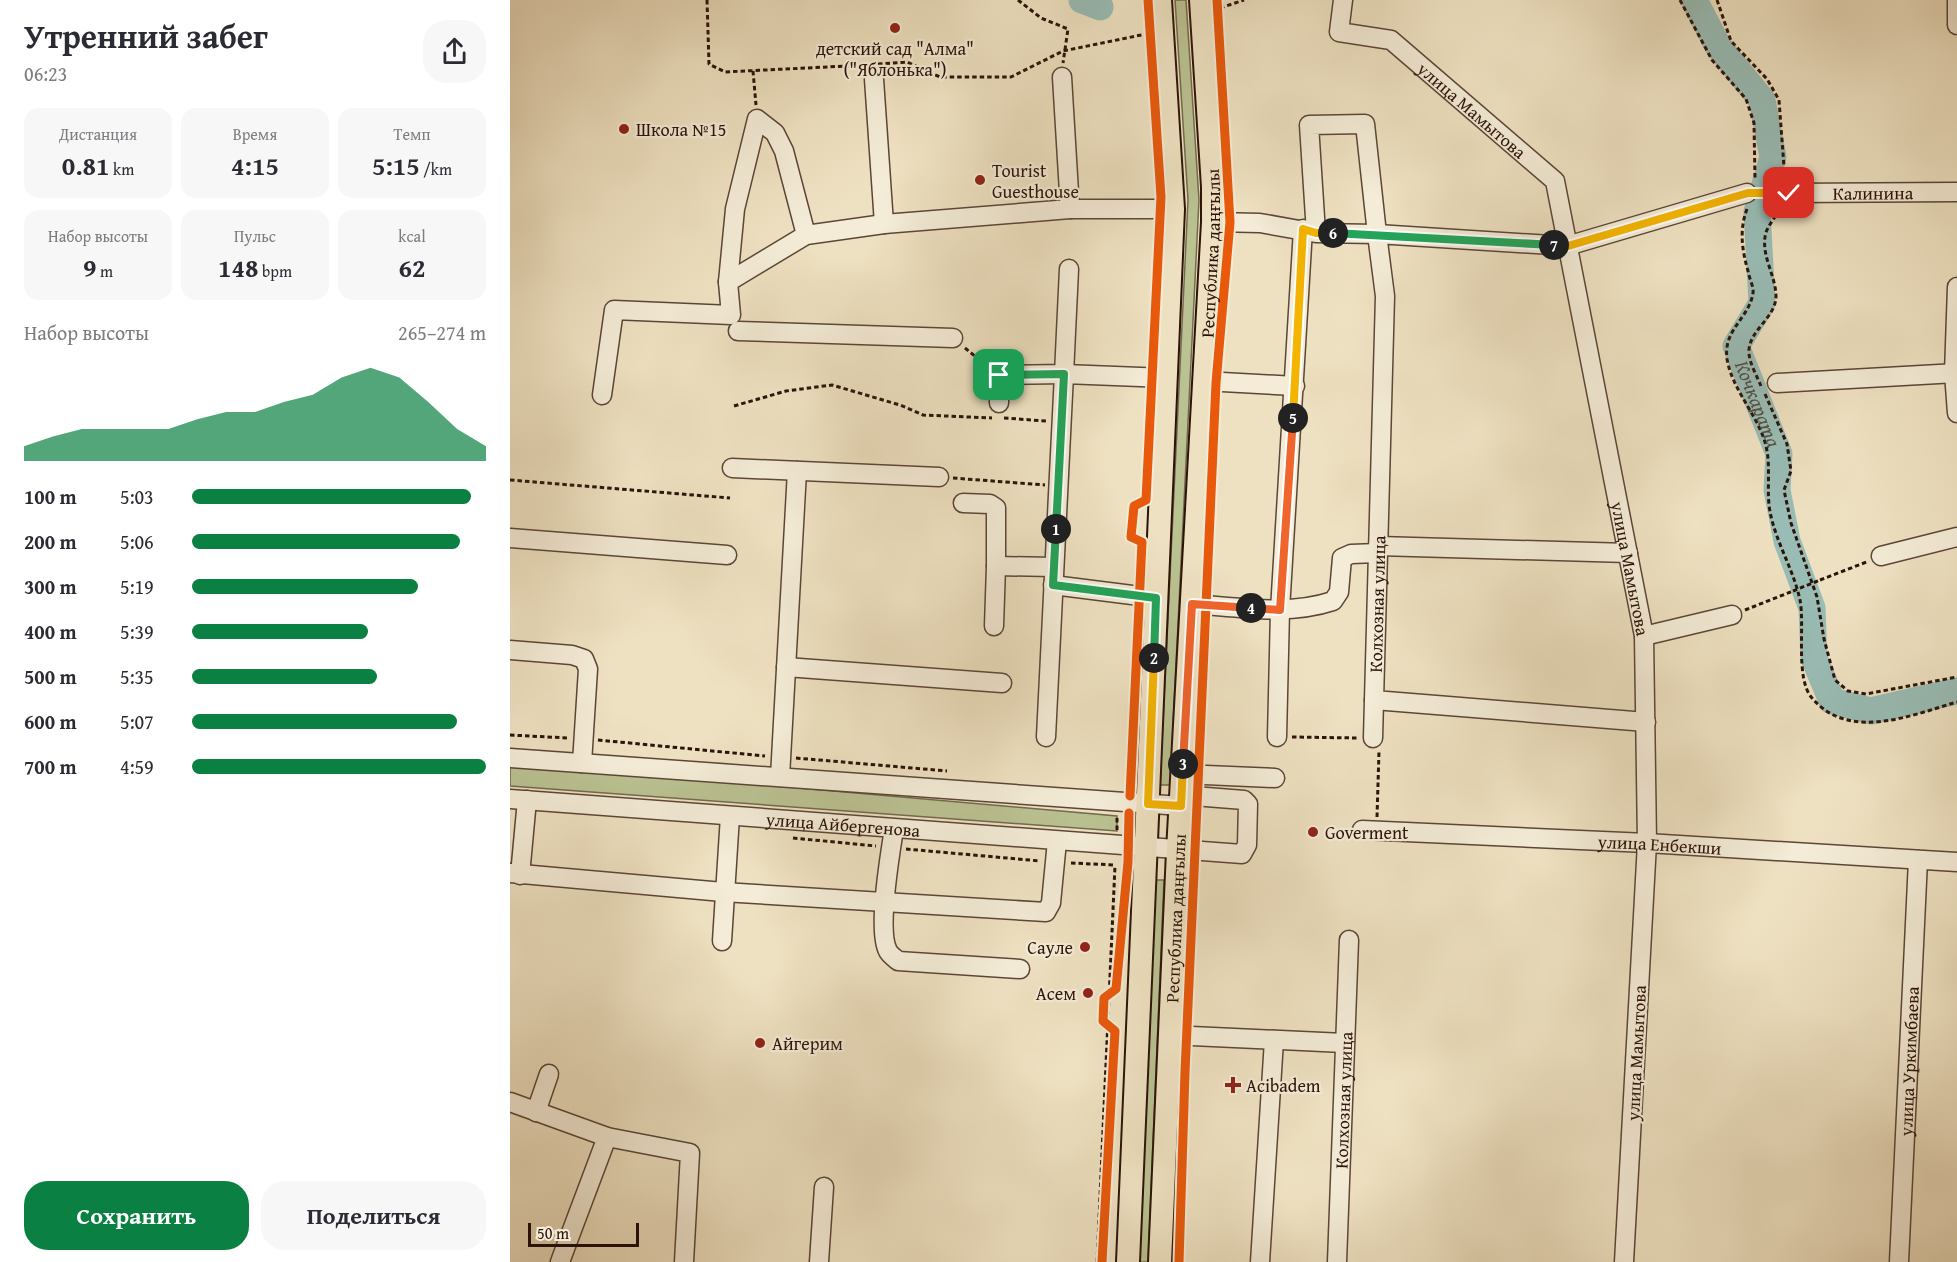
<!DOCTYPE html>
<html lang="ru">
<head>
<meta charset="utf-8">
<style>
  :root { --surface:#fff; --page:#f7f7f7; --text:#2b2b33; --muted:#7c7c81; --accent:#0b8043 }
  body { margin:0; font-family:"Gentium Book Plus",serif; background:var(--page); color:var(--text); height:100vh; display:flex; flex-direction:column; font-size:22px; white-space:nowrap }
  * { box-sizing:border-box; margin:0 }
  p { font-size:20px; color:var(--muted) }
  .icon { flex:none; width:33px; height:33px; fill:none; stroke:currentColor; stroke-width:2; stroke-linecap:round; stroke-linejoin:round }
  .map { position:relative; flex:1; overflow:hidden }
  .drawer { display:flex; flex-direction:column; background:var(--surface); width:510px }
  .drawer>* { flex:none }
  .scale { position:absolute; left:18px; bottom:15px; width:111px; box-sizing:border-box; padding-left:6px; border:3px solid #2c1309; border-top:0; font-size:16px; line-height:21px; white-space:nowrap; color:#2c1309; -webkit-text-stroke:4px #f4ecd7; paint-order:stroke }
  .pin { position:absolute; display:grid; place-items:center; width:51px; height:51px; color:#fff; margin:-26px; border-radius:12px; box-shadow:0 3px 9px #0006 }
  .km { position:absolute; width:30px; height:30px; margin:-15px; border-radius:50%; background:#222; color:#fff; font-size:16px; line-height:30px; text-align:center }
  .round { display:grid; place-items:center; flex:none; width:63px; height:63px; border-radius:24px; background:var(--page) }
  .headline { display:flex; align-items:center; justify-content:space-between; height:102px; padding:0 24px }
  h1 { font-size:33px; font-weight:700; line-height:45px }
  .stats { display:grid; grid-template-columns:repeat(3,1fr); gap:9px; height:102px; padding:6px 24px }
  .stats div { display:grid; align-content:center; border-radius:15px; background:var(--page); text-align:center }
  .stats b { font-size:26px; font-weight:700 }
  .stats small { font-size:16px; font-weight:400 }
  .stats p { font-size:16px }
  .chart { height:168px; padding:12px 24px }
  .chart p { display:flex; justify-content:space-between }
  .chart svg { width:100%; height:108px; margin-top:6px; fill:var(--accent); opacity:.7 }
  .primary-button { display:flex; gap:12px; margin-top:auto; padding:12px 24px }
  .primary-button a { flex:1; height:69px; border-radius:24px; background:var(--accent); color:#fff; font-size:24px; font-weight:700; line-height:69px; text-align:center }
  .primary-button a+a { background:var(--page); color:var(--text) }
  ul { padding:0 24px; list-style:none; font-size:20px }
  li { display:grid; grid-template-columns:96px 72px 1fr; align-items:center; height:45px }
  li i { height:15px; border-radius:8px; background:var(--accent) }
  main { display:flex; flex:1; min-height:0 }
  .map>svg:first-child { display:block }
</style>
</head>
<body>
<main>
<section class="drawer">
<div class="headline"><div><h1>Утренний забег</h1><p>06:23</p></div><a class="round"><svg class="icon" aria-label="share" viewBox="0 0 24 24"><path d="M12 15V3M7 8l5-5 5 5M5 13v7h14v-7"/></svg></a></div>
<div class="stats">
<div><p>Дистанция</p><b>0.81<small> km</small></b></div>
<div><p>Время</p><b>4:15</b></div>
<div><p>Темп</p><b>5:15<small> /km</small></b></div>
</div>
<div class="stats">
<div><p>Набор высоты</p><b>9<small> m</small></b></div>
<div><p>Пульс</p><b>148<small> bpm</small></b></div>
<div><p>kcal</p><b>62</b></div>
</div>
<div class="chart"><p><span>Набор высоты</span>265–274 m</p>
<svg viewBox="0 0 160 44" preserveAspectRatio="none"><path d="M0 44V38L10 34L20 31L30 31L40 31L50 31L60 27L70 24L80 24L90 20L100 17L110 10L120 6L130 10L140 20L150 31L160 38V44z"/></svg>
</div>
<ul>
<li><b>100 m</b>5:03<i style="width:95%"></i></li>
<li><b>200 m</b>5:06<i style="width:91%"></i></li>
<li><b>300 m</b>5:19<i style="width:77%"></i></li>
<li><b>400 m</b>5:39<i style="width:60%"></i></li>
<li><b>500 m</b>5:35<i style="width:63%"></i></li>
<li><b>600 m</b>5:07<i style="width:90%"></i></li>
<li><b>700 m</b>4:59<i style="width:100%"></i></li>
</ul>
<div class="primary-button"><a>Сохранить</a><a>Поделиться</a></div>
</section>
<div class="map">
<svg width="1447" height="1262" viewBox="0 0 1447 1262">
  <rect width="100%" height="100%" fill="#eee1c1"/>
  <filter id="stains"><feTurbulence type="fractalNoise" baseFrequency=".00333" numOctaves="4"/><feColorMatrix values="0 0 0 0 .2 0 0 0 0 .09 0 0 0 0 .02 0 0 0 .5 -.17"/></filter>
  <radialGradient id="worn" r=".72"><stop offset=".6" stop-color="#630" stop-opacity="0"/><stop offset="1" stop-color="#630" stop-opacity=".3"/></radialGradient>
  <path fill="#bac292" stroke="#736a4e" stroke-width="1.5" d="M665,0H676L689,200L660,785H650L678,200Z
    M0,766L233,783L607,816V831L0,786Z
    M645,880H654L638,1262H629Z"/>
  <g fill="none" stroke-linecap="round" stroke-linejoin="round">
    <g stroke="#99bdb6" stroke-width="27">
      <path d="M572,0L590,7"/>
      <path id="s1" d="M1184,0L1208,46L1252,100L1263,157L1247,212L1252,303L1226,346L1269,454L1267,490L1277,541L1302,608L1304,658L1322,701L1361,711L1447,691"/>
    </g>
    <g stroke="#5c4637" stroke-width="21">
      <g id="minor">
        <path id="s2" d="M833,0L829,32L881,40L1045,181L1134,636L1137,843L1114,1262"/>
        <path d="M1447,0V25"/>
        <path d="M552,77L560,209"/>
        <path d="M364,79L374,224"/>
        <path id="s3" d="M1279,193L1447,192"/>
        <path d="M703,222L750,223L806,233L867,234L855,124L799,125L806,233"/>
        <path d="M218,282L225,209L247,119L265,133L274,151L296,235"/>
        <path d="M1447,287L1444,373L1447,413"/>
        <path d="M228,331L443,338"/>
        <path d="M694,381L785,386"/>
        <path d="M1267,383L1447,373"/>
        <path d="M92,395L104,310L221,315L218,282L296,235L374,224L560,209H663"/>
        <path d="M489,403V375L554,374L559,269"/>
        <path d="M222,468L429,477"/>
        <path d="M453,503L480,504L486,508V566"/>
        <path d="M0,538L217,555"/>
        <path d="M868,546L1118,553"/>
        <path d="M1371,556L1447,537"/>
        <path d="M543,585L646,598"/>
        <path d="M682,604C728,607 778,616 823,601L829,592L832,558L841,554L868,553"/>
        <path d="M484,626L486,566L544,567"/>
        <path d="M1134,636L1222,615"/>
        <path d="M0,650L62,655L74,659L78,669L72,763"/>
        <path d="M276,667L492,683"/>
        <path id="s4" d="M1136,722L864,700L875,296L867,234L1057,246L1237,193"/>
        <path d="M536,737L554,374L656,378"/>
        <path d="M767,737L770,610L793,229"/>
        <path d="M863,738L864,700"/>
        <path d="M0,758L671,806"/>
        <path d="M672,774L765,778"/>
        <path d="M270,777L287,471"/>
        <path id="s5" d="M0,799L732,854L737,845L738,804L734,800L671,795"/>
        <path d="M384,829C380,854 367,931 378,951C380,955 385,958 388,961L510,969"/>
        <path id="s6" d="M852,830L1137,843L1447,862"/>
        <path d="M0,873L213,892L536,912L541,903L547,841"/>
        <path d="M10,875L17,800"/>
        <path d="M212,941L220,816"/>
        <path d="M660,1035L834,1043"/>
        <path d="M0,1102L97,1137L180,1153L174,1262"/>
        <path d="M26,1112L39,1074"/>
        <path d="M50,1262L97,1137"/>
        <path d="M309,1262L314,1187"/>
        <path d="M750,1262L764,1040"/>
        <path id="s7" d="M827,1262L839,940"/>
        <path id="s8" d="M1389,1262L1408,860"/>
      </g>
    </g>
    <g stroke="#2c1309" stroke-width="26">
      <g id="major">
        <path d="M618,1262L663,209L650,0"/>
        <path id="s9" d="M650,1262L668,851L703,222V187L691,0"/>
      </g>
    </g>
    <path stroke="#2c1309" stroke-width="3" stroke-dasharray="4.5 3" stroke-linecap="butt" d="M197,0L199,64L215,72L356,65
      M508,0L531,18L558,29L553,63
      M1170,0L1202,60L1236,99L1244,123L1245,179
      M1207,0L1221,41L1257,79L1269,100L1275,180
      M710,8L734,0
      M368,64L397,62L430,77H501L553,51L636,34
      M243,71L246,105
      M1237,209C1229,230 1232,250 1238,271C1239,278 1244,287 1243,293C1239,319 1213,329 1217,359C1222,389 1246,413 1255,442C1261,463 1257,483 1259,505C1263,538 1283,567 1290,600C1295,626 1285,679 1302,698C1339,742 1402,715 1447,702
      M455,348L478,367
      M1251,386C1247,376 1238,361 1239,350C1240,330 1265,318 1266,297C1266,276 1252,258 1255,237C1256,226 1268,216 1271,204
      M1255,394L1277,444L1281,471L1274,490L1281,523L1307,597L1314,639L1325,680L1338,691L1356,694L1447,677
      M224,406L276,391L322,385L390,405L413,415L482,418
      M494,418L536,421
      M443,478L535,485
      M0,480L220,498
      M632,542L621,537L624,506L634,501
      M1310,580L1359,561
      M1235,610L1283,591
      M0,735L58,738
      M782,737L848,738
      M88,740L255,756
      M286,758L437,771
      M867,817L869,751
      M607,830V816
      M283,838L366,846
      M396,849L530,861
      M561,863L605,865
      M587,1262L605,866"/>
    <use href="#minor" stroke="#f4ecd7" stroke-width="18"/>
    <use href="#major" stroke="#eee1c1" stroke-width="22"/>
    <path stroke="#2c1309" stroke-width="3" stroke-dasharray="4.5 3" stroke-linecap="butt" d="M1237,193H1279
      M1283,591L1310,580"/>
    <g stroke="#f4ecd7" stroke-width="13">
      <path id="cycleway" d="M620,796L632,542L621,537L624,506L636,500L651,197L638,0
        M592,1262L605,1031L593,1021L594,998L606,989L618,862L619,813
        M669,1262L675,1072L706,383L720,222L707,0"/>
    </g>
    <use href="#cycleway" stroke="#e8590c" stroke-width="9"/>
  </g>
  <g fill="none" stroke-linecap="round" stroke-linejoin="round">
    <g stroke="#fff" stroke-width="12">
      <path id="split-1" d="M489,375L554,374L546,529"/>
    </g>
    <g stroke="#fff" stroke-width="12">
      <path id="split-2" d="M546,529L543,585L646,598L644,658"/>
    </g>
    <g stroke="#fff" stroke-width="12">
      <path id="split-3" d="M644,658L638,804L671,806L673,764"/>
    </g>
    <g stroke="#fff" stroke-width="12">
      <path id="split-4" d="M673,764L682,604L741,608"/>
    </g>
    <g stroke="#fff" stroke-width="12">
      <path id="split-5" d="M741,608L770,610L783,418"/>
    </g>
    <g stroke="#fff" stroke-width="12">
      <path id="split-6" d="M783,418L793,229L806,233H823"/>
    </g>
    <g stroke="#fff" stroke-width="12">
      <path id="split-7" d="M823,233L1044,245"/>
    </g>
    <g stroke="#fff" stroke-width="12">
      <path id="split-8" d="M1044,245L1058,246L1238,193H1279"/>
    </g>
    <use href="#split-1" stroke="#22a559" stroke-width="8"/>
    <use href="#split-2" stroke="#22a559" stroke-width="8"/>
    <use href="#split-3" stroke="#f5b400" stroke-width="8"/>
    <use href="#split-4" stroke="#f0652b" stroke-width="8"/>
    <use href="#split-5" stroke="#f0652b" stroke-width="8"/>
    <use href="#split-6" stroke="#f5b400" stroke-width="8"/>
    <use href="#split-7" stroke="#22a559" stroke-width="8"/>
    <use href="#split-8" stroke="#f5b400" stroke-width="8"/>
  </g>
  <g fill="#8f2418" stroke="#f4ecd7" stroke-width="2">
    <circle cx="385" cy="28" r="6"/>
    <circle cx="114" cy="129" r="6"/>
    <circle cx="470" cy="180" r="6"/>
    <circle cx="803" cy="832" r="6"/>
    <circle cx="575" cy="947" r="6"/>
    <circle cx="578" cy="993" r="6"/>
    <circle cx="250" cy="1043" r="6"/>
    <path d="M720 1076h6v6h6v6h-6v6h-6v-6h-6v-6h6z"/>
  </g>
  <g text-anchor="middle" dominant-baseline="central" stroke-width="4.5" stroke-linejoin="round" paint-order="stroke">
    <g font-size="18" fill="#2c1309" stroke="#f4ecd7" text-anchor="start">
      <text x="385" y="48" text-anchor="middle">детский сад "Алма"<tspan x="385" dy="21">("Яблонька")</tspan></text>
      <text x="126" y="129">Школа №15</text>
      <text x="482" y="170">Tourist<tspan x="482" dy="21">Guesthouse</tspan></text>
      <text x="815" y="832">Goverment</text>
      <text x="563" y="947" text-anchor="end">Сауле</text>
      <text x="566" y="993" text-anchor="end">Асем</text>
      <text x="262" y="1043">Айгерим</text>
      <text x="736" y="1085">Acibadem</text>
    </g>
    <g font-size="18" fill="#2c1309" stroke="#f4ecd7">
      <text stroke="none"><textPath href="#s2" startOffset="192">улица Мамытова</textPath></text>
      <text stroke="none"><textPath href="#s3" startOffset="84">Калинина</textPath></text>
      <text stroke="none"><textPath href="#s9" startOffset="1010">Республика даңғылы</textPath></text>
      <text stroke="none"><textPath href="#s2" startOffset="696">улица Мамытова</textPath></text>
      <text stroke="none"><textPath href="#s4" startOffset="369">Колхозная улица</textPath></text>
      <text stroke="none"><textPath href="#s5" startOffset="334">улица Айбергенова</textPath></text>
      <text stroke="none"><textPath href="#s6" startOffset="298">улица Енбекши</textPath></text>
      <text stroke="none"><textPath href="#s9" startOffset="344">Республика даңғылы</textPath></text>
      <text transform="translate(1126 1053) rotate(-87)">улица Мамытова</text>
      <text stroke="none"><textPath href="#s8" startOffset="201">улица Уркимбаева</textPath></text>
      <text stroke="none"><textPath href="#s7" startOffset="162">Колхозная улица</textPath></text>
    </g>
    <g font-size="20" font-style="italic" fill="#524e46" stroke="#f4ecd7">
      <text stroke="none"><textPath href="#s1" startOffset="440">Кочкарата</textPath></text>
    </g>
  </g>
  <rect width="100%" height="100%" filter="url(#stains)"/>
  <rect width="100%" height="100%" fill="url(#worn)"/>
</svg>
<div class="scale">50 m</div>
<div class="pin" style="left:489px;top:375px;background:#1e9e55"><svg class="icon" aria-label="arrive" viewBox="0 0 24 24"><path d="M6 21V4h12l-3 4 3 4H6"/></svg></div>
<div class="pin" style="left:1279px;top:193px;background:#d93025"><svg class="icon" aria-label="check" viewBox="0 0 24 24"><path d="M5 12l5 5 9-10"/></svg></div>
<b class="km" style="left:546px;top:529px">1</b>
<b class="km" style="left:644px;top:658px">2</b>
<b class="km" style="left:673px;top:764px">3</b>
<b class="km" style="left:741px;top:608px">4</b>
<b class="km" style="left:783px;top:418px">5</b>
<b class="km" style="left:823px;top:233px">6</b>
<b class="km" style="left:1044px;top:245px">7</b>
</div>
</main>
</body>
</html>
